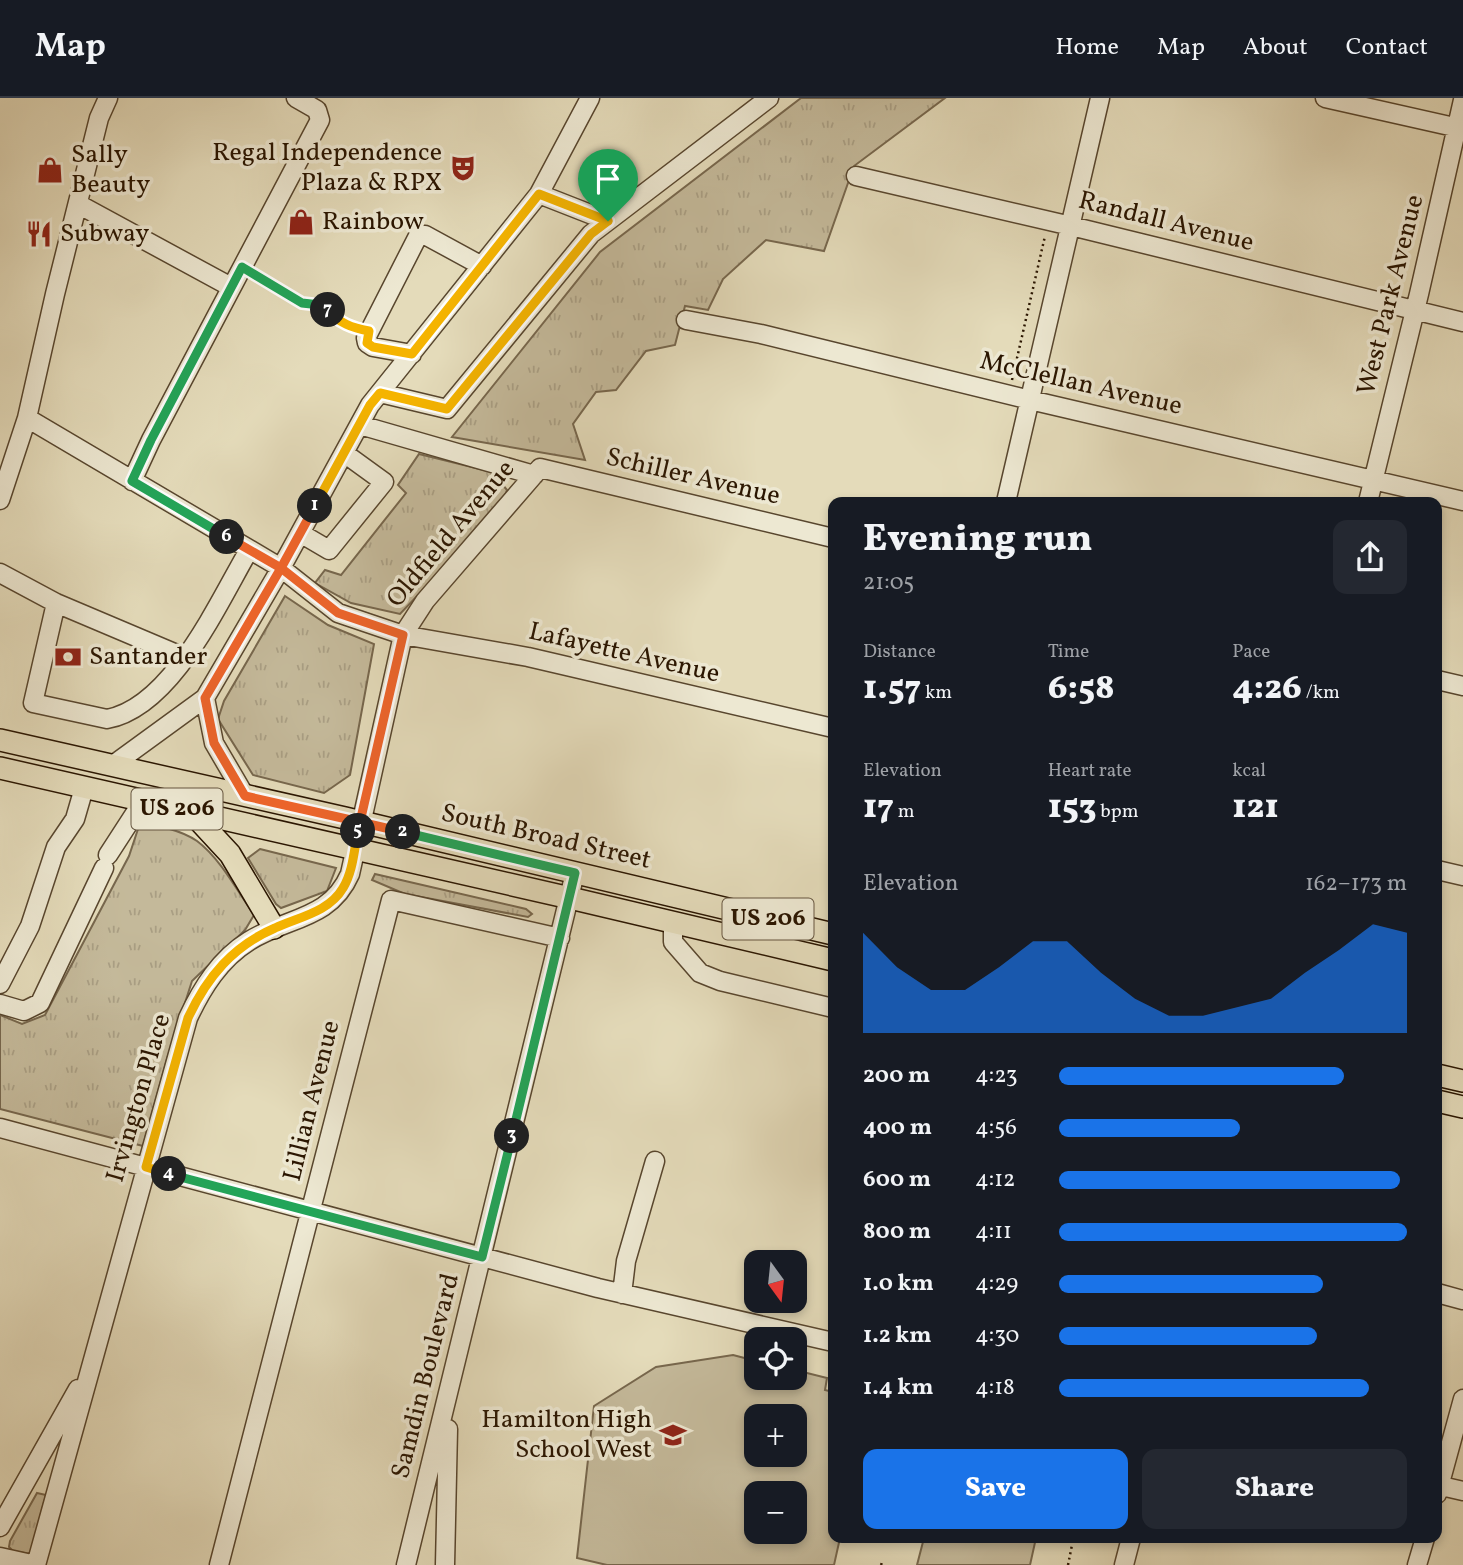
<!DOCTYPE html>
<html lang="en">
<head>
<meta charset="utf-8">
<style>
  :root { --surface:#171b24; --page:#242831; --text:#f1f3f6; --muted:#9ea1a6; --line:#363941; --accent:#1a73e8 }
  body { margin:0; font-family:Vollkorn,serif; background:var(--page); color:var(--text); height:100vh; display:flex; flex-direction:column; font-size:26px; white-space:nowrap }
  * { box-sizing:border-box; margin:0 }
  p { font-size:23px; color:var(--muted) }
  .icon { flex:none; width:38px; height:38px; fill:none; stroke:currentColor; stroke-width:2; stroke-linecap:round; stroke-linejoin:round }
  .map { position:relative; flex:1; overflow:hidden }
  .details { position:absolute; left:828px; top:399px; width:614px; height:1046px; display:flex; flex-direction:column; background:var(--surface); border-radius:14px; box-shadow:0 4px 10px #0003 }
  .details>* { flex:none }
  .needle { width:46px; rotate:165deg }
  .controls { position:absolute; left:744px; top:1152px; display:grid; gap:14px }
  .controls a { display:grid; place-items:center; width:63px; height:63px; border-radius:14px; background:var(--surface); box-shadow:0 4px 10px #0003; font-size:35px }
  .pin { position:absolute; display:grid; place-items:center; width:60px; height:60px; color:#fff; margin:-72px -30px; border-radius:50% 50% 50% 0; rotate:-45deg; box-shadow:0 0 7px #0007 }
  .pin .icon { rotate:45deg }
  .km { position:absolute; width:35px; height:35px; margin:-18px; border-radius:50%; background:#222; color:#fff; font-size:19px; line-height:35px; text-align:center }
  .round { display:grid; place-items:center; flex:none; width:74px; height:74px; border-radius:14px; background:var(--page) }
  .head { display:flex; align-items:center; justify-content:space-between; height:119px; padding:0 35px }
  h1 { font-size:38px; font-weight:800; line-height:52px }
  .figures { display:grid; grid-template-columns:repeat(3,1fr); gap:10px; height:119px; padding:7px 35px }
  .figures div { display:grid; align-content:center }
  .figures b { font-size:35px; font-weight:800 }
  .figures small { font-size:19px; font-weight:400 }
  .figures p { font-size:19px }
  .chart { height:196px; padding:14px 35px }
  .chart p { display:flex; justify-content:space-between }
  .chart svg { width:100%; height:126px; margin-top:7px; fill:var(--accent); opacity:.7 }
  .button { display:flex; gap:14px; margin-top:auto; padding:14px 35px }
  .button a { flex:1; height:80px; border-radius:14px; background:var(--accent); color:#fff; font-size:28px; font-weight:800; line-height:80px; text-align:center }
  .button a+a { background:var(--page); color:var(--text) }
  ul { padding:0 35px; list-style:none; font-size:23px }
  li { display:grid; grid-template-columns:112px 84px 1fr; align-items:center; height:52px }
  li i { height:18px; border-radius:9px; background:var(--accent) }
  header { display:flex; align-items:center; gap:42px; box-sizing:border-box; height:98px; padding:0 35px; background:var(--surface); border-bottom:2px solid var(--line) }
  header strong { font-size:33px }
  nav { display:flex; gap:38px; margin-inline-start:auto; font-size:24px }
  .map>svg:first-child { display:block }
</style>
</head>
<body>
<header>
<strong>Map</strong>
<nav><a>Home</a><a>Map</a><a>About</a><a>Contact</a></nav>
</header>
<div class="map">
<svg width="1463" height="1467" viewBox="0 0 1463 1467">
  <defs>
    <pattern id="grass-tufts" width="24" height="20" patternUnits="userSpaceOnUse" patternTransform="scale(1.75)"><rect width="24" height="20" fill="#c4b99a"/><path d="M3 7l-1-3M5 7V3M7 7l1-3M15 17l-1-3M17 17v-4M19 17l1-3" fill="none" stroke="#a99e83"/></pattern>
  </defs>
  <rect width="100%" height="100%" fill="#e4dbba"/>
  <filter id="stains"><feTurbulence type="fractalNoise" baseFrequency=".00286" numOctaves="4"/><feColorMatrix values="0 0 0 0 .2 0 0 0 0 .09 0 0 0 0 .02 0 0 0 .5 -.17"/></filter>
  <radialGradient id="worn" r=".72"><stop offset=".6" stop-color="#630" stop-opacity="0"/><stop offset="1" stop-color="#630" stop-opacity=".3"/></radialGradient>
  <path fill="url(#grass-tufts)" stroke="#77674d" stroke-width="2" d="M801,0H945L854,68L824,153L766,142L723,181L708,212L685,208L675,247L646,253L616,292L596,294L573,326L585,362L452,339L600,154Z
    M419,356L492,374L507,392L500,411L400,516L351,505L315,485L325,472L341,477L406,395L398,387Z
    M285,498L328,527L374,546L350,677L324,695L253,677L218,621L224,603Z
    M140,725C159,728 181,732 197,743C220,760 238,794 254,817L245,832L192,883L167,961L143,1048L0,1011V917L22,926L45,917L129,758Z
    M260,751L336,770L327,793L281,810L276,806L248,760Z
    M375,776L526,811L532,816L528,819L405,796L372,782Z
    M37,1395L46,1397L30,1456L13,1453L9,1449L10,1443Z"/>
  <path fill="#c4b99a" stroke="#77674d" stroke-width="2" fill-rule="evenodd" d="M733,1257L756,1263V1279H794L795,1272L827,1280L825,1292L833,1294V1440H840L834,1467H607L577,1460L594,1308L656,1269ZM756,1318H794V1356H756ZM756,1395H794V1433H756Z
    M924,1440H1036L1030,1467H917Z"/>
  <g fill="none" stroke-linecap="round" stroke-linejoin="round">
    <g stroke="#58462e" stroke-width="21">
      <path id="minor" d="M1325,0L1463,31
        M856,78L1071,128L1463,224
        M539,96L608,123
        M78,106L231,189
        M686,222L761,236L1030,302L1463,403
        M412,256L373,249L367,245L366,240L418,138L425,137L482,168
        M380,295L447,311L591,136L769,0
        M27,320L281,470L338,515L403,537L528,559L833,630
        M360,327L534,377
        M132,383L151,342L320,22L317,12L296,0
        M0,402L27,320L55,196L99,20L108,0
        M1006,404L1100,0
        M1368,404L1419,196L1463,2
        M300,435L329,452L384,384L344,355
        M0,475L56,505L186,560
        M56,505L33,605L107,621C172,609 218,505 249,452
        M1437,582L1463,588
        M205,600L214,645L245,698
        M113,667L205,600L281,470L370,307L539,96L590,0
        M108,757L143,703
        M1437,772L1463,778
        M673,825V844L700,875L720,883L833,910
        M0,886L30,828L56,749L75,721L84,690
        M0,906L24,913L40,905L104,770
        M0,1030L598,1190L833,1244
        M1437,1195L1463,1202
        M622,1196L626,1163L655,1063
        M1437,1387L1463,1393
        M1437,1396L1463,1301
        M0,1429L78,1291
        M0,1459L36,1467
        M36,1467L188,920C202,890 220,861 249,843C287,819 330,822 350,776L403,537L425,503L540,370L833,440
        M219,1467L391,802L560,840
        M406,1467L575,775
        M445,1467L448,1331
        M1124,1467L1131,1440
        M1417,1467L1425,1440"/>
    </g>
    <g stroke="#2a1500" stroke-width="24">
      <path id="major" d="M0,642L345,720L833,836
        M0,670L570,800L833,862
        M193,716L230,756L274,830
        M1437,977L1463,983
        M1437,1003L1463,1009"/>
    </g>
    <path stroke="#2a1500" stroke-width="2.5" stroke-dasharray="2 3.5" stroke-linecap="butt" d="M255,177L302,205L320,207L335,220L355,231
      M1012,282L1045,138
      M881,1467L883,1462
      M1068,1467L1072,1447"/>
    <use href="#minor" stroke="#ede8d2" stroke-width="18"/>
    <use href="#major" stroke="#e4dbba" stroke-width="21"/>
  </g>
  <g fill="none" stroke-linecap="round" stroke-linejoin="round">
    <g stroke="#fff" stroke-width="14">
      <path id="split-1" d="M315,408L370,307L380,295L447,311L591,136L608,123"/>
    </g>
    <g stroke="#fff" stroke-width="14">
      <path id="split-2" d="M315,408L281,470L338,515L403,537L360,724L403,734"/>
    </g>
    <g stroke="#fff" stroke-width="14">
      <path id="split-3" d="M403,734L575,775L512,1038"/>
    </g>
    <g stroke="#fff" stroke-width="14">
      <path id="split-4" d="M169,1076L482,1159L512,1038"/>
    </g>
    <g stroke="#fff" stroke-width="14">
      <path id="split-5" d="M169,1076L146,1069L188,920C207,879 233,848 275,830C299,819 329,814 343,790C353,774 354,752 358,733"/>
    </g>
    <g stroke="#fff" stroke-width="14">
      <path id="split-6" d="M227,439L281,470L205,600L214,645L245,698L360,724L358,733"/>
    </g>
    <g stroke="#fff" stroke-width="14">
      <path id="split-7" d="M227,439L132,383L151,342L242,169L302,205L320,207L328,212"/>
    </g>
    <g stroke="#fff" stroke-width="14">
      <path id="split-8" d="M328,212C339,225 352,230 369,233L367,245L373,249L412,256L539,96L608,123"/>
    </g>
    <use href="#split-1" stroke="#f5b400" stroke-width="9"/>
    <use href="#split-2" stroke="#f0652b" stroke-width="9"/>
    <use href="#split-3" stroke="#22a559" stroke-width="9"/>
    <use href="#split-4" stroke="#22a559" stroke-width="9"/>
    <use href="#split-5" stroke="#f5b400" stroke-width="9"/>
    <use href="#split-6" stroke="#f0652b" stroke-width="9"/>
    <use href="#split-7" stroke="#22a559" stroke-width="9"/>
    <use href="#split-8" stroke="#f5b400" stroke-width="9"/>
  </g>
  <defs>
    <g id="theatre-bare" transform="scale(2.1)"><path d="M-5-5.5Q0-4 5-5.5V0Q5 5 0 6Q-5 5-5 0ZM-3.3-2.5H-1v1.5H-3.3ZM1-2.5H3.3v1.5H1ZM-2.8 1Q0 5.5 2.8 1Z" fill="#8f2418" stroke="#ede8d2" stroke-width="2.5" paint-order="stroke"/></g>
    <g id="shop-bare" transform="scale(2.1)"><path d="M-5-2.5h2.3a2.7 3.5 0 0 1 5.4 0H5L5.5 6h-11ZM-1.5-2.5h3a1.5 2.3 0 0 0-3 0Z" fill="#8f2418" stroke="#ede8d2" stroke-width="2.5" paint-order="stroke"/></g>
    <g id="restaurant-bare" transform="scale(2.1)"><path d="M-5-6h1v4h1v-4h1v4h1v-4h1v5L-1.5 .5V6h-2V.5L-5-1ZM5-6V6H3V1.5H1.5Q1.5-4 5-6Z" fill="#8f2418" stroke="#ede8d2" stroke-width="2.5" paint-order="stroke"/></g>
    <g id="bank-bare" transform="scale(2.1)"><path d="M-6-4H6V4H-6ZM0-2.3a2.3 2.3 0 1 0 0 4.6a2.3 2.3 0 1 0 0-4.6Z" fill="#8f2418" stroke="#ede8d2" stroke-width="2.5" paint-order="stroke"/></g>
    <g id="school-bare" transform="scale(2.1)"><path d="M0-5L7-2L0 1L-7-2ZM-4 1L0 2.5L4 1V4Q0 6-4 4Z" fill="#8f2418" stroke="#ede8d2" stroke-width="2.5" paint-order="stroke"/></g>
  </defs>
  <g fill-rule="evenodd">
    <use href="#theatre-bare" x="463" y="70"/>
    <use href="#shop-bare" x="50" y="72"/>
    <use href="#shop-bare" x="301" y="124"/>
    <use href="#restaurant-bare" x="39" y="136"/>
    <use href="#bank-bare" x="68" y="559"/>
    <use href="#school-bare" x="673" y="1337"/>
  </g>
  <g text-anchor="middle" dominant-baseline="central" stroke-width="7" stroke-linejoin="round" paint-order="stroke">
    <g fill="#ede8d2" stroke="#64543f" stroke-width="2">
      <rect x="131.5" y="690.5" width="91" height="41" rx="5"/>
      <rect x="722.5" y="800.5" width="91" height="41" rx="5"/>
    </g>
    <g font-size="24" font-weight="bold" fill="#2a1500">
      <text x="177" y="711">US 206</text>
      <text x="768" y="821">US 206</text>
    </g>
    <g font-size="26" fill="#2a1500" stroke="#ede8d2" text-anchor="start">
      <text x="442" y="55" text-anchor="end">Regal Independence<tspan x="442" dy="30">Plaza &amp; RPX</tspan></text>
      <text x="71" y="57">Sally<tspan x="71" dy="30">Beauty</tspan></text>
      <text x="322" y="124">Rainbow</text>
      <text x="60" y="136">Subway</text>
      <text x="89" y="559">Santander</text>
      <text x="652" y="1322" text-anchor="end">Hamilton High<tspan x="652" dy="30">School West</tspan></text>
    </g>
    <g font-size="26" fill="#2a1500" stroke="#ede8d2">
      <text transform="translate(1166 124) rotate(14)">Randall Avenue</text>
      <text transform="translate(1391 197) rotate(-76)">West Park Avenue</text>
      <text transform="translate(1081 286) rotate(13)">McClellan Avenue</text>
      <text transform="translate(693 379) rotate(13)">Schiller Avenue</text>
      <text transform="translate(451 436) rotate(-50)">Oldfield Avenue</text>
      <text transform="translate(624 555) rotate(13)">Lafayette Avenue</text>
      <text transform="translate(546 739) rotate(13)">South Broad Street</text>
      <text transform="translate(139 1000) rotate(-74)">Irvington Place</text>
      <text transform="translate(312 1003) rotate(-76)">Lillian Avenue</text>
      <text transform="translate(426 1278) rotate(-76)">Samdin Boulevard</text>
    </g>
  </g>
  <rect width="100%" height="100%" filter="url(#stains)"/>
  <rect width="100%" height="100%" fill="url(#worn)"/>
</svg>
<div class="controls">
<a><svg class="needle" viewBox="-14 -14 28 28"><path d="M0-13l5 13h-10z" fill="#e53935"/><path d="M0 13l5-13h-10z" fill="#9ea1a6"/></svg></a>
<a><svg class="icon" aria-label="locate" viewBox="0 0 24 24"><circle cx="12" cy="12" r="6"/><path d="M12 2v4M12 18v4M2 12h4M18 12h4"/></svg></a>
<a>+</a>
<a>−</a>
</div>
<div class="pin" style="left:608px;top:123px;background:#1e9e55"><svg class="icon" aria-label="arrive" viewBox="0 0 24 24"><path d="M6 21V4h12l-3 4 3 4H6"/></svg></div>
<b class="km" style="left:315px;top:408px">1</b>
<b class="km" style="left:403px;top:734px">2</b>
<b class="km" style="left:512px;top:1038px">3</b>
<b class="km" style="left:169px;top:1076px">4</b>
<b class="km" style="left:358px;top:733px">5</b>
<b class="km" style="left:227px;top:439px">6</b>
<b class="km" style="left:328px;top:212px">7</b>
<section class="details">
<div class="head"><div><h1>Evening run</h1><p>21:05</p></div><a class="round"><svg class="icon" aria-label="share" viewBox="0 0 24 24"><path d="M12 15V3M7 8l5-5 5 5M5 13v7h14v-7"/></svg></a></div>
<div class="figures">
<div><p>Distance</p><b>1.57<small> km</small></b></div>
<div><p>Time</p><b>6:58</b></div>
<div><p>Pace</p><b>4:26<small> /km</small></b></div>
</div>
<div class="figures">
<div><p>Elevation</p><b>17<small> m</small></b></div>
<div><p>Heart rate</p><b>153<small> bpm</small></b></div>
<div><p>kcal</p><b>121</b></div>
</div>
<div class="chart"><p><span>Elevation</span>162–173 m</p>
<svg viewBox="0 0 160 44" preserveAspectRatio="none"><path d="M0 44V9L10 21L20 29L30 29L40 21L50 12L60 12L70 23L80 32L90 38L100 38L110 35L120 32L130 23L140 15L150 6L160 9V44z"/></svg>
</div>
<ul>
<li><b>200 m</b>4:23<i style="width:82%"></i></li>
<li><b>400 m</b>4:56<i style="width:52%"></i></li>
<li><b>600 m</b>4:12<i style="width:98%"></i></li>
<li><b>800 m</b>4:11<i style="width:100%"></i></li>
<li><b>1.0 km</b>4:29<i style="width:76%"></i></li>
<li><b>1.2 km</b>4:30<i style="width:74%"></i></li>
<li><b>1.4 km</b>4:18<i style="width:89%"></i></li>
</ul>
<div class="button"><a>Save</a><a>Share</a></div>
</section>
</div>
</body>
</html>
